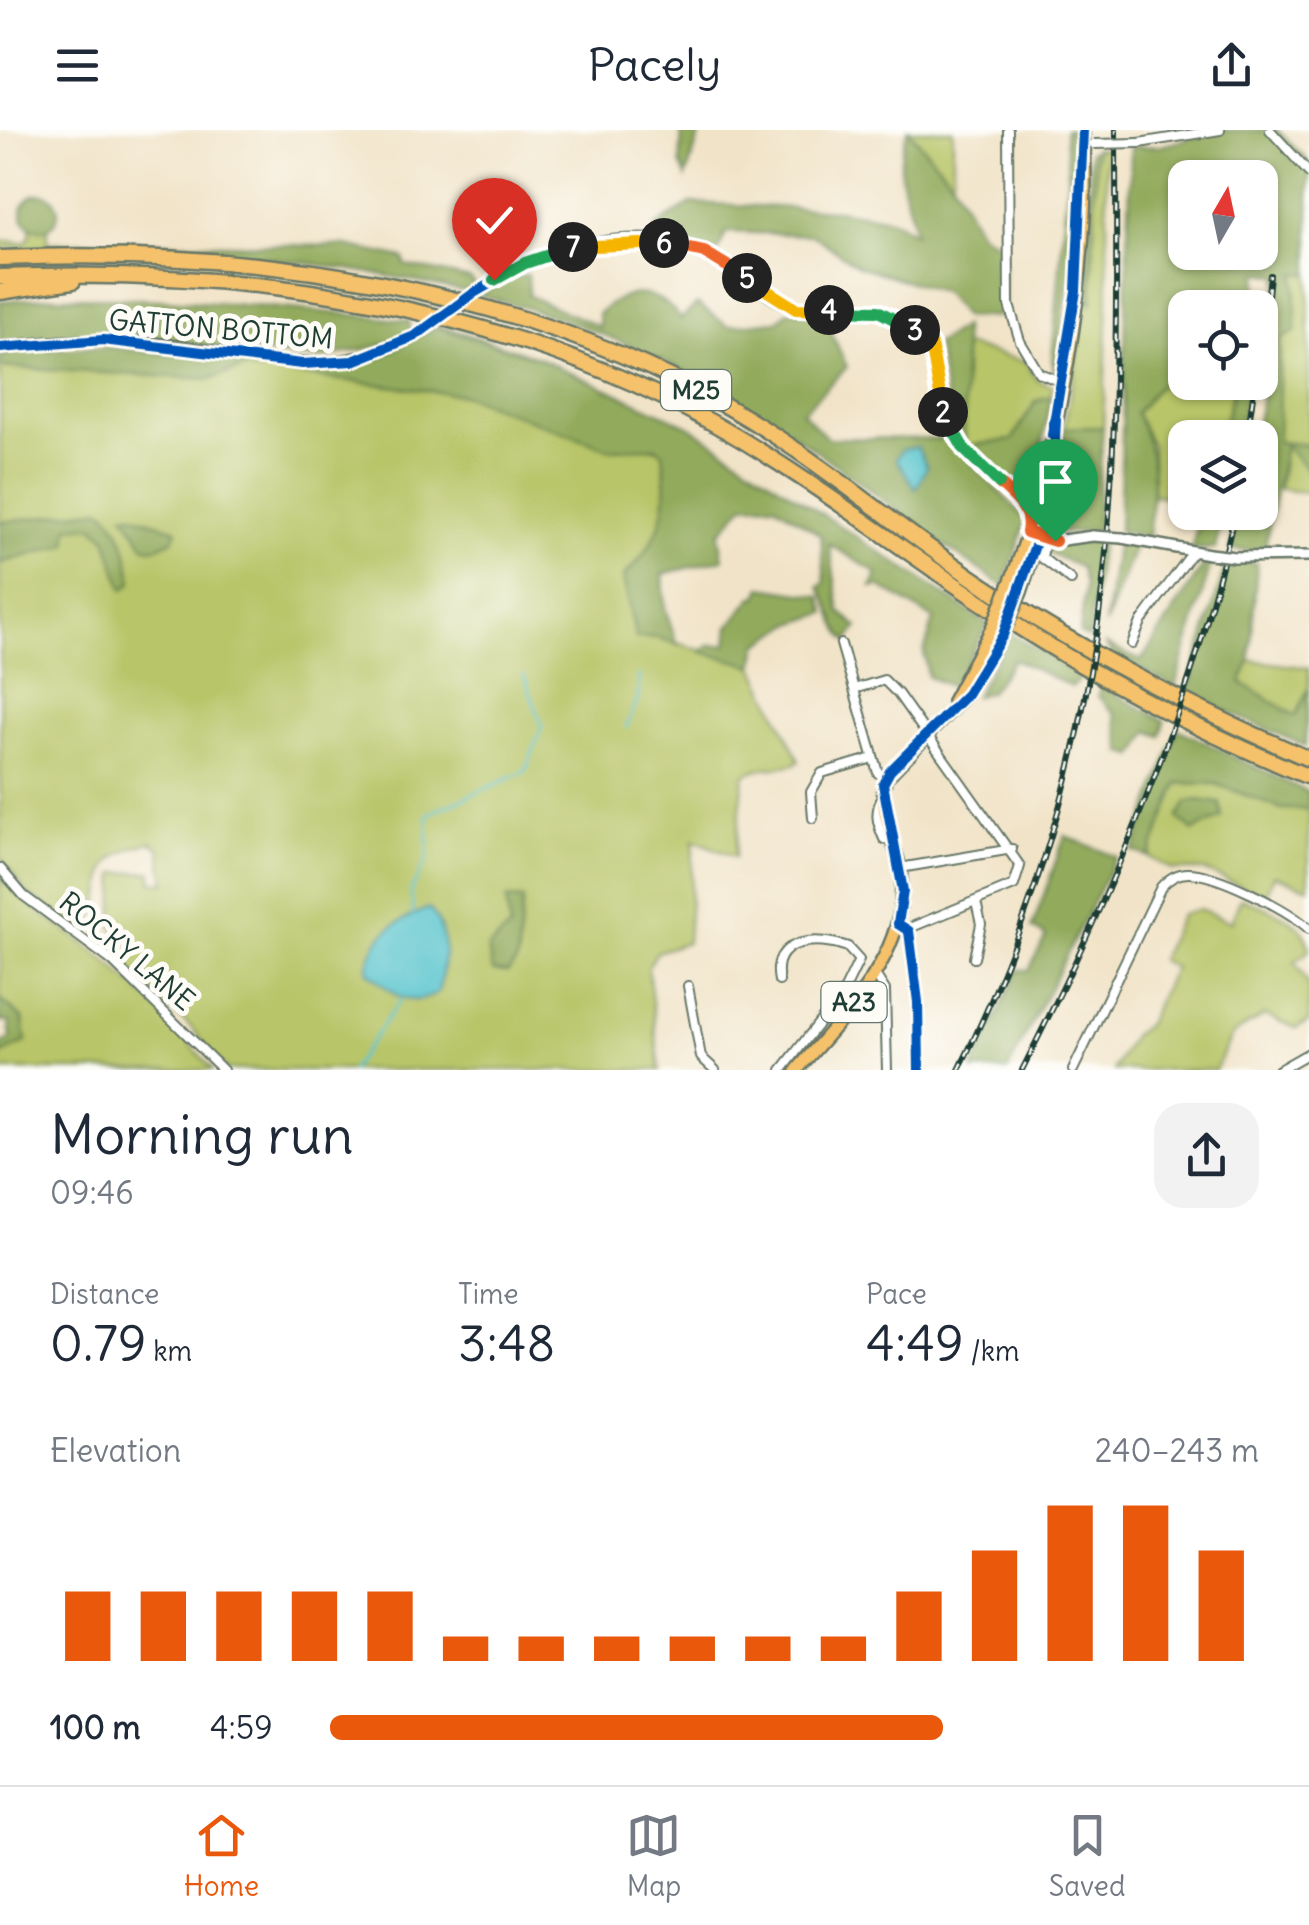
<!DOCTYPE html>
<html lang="en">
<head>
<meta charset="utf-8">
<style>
  :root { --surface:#fff; --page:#f2f2f3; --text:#1f2937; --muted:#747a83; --line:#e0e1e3; --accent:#ea580c }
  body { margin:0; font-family:Delius,sans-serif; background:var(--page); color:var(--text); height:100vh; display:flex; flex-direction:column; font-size:38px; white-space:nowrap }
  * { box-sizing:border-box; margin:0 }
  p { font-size:32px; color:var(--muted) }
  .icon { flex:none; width:55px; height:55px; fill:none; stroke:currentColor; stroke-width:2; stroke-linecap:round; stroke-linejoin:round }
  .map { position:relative; height:940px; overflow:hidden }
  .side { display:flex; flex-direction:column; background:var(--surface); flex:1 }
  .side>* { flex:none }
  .needle { width:65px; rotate:9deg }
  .fabs { position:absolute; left:1168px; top:30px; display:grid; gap:20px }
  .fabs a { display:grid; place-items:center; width:110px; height:110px; border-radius:20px; background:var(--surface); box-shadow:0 2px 8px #0004; font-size:50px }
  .pin { position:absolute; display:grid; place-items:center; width:85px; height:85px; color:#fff; margin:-102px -42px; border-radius:50% 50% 50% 0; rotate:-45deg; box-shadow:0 0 10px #0007 }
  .pin .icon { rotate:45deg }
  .km { position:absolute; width:50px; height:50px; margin:-25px; border-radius:50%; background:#222; color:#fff; font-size:28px; line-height:50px; text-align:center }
  .round { display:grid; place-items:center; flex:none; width:105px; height:105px; border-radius:30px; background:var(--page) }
  .head { display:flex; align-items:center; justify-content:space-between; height:170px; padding:0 50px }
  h1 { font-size:55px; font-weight:600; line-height:75px }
  .figures { display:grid; grid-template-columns:repeat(3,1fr); gap:15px; height:170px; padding:10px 50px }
  .figures div { display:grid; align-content:center }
  .figures b { font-size:50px; font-weight:600 }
  .figures small { font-size:28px; font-weight:400 }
  .figures p { font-size:28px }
  .chart { height:280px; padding:20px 50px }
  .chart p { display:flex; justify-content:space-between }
  .chart svg { width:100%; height:180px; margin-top:10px; stroke:var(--accent); stroke-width:6 }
  ul { padding:0 50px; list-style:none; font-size:32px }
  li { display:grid; grid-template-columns:160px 120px 1fr; align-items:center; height:75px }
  li i { height:25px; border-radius:12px; background:var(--accent) }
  header { display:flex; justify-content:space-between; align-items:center; height:130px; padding:0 50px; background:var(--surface); font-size:45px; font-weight:600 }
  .dock { display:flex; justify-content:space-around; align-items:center; height:140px; border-top:2px solid var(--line); background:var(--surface); font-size:28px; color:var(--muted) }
  .dock a { display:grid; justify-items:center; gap:5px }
  .dock .selected { color:var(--accent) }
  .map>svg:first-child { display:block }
</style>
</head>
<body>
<header><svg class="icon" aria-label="menu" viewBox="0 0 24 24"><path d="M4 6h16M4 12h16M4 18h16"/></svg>Pacely<svg class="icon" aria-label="share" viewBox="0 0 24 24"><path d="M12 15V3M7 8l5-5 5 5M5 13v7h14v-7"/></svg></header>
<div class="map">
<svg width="1309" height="940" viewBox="0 0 1309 940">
  <rect width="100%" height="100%" fill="#fdfcf7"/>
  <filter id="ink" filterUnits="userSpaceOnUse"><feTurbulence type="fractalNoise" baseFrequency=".01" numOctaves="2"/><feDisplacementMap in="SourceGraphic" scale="20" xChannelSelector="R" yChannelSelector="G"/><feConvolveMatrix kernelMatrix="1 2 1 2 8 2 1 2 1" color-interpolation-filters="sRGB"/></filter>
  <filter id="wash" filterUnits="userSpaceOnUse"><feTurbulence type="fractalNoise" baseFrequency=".0048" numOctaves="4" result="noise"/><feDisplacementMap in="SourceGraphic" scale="40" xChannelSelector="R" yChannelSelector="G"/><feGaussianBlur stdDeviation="2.25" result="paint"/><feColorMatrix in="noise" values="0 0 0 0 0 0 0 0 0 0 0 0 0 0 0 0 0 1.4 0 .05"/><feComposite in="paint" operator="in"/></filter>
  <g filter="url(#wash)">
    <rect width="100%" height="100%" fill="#f1e3c7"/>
    <path fill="#b8c567" stroke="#6c814e" stroke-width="2.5" d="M909,0H953V52Z
      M1096,18L1106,19L1108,169L1103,297L1064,298L1087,170L1092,172Z
      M48,97V113L112,112L115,116L0,118V110L24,113L30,107V98Z
      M1295,143L1309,144V316L1287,315L1309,341V363L1279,359L1285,314L1278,312L1274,274L1279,210L1296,201Z
      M439,195L531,225L669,323H663L669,403L623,447L636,507L661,508L754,536L796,624L799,632C781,641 759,633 744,646L735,727L694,710L687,812L657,822L648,837L660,940H226L193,899L113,827L137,817L113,798L116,743L152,742V752L165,753L160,719L151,712C76,734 124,750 83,800L28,764L0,727V226L24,220L105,217L320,240L381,227Z
      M964,215L1026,232L1038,251L1053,256L1051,266L1036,271L1012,310L965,316Z
      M1185,245V252L1235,253L1220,307L1185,308V370L1154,365L1152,315L1136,283L1158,256Z
      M1250,530L1309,538V558L1296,586L1240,552Z
      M1177,653L1216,654L1282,679H1309V758L1274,745L1266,766L1203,740H1173L1149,727Z
      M0,746C24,776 55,791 85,814C133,850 174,895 213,940H0V925L26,912L23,889L0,869Z
      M1241,768C1266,779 1309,789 1309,821L1295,832L1309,856V891L1296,898L1264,885L1232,905L1215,940H1114L1133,905L1147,894L1174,837L1160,830L1181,784L1200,779L1231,792Z"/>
    <path fill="#92aa5c" stroke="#587448" stroke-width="2.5" fill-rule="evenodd" d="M682,0H701L686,47L680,33Z
      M908,0L953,52L980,103L1002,116L1005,186L964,187L943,162L858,136L813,105L726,102L718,122L659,112L655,97L691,73L837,80L890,89L915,103C907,58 891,48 908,0Z
      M1065,0H1075V12L1069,147L1055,243L1052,230L1068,44Z
      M1220,0H1277L1309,32V144H1295L1296,201L1280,210L1278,312L1309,315V341L1285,315L1264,422L1230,419L1239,383L1260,382V308L1254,307L1273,209L1278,145L1258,143L1255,177L1185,178V245L1158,256L1136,283C1159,327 1154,359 1148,407L1119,401L1131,17L1161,16ZM1185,48H1260V122H1185Z
      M1096,18L1092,173L1087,170L1090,22Z
      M22 82a18 18 0 1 1 36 0a18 18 0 1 1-36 0Z
      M112,112L346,116L404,128L405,135L471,149L474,154L468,162C351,136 235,121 115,116Z
      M528,145L529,166L600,197L598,184C626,158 656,156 681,189L697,174L728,196L777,191L789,181L823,184L847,237L802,282L827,308L947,309L949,302C967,338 1002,359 1026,391L1004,456C939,415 880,366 818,322C716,250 601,195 479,165L509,148Z
      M52,167C172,168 290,177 409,191L411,203L375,217L319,229L105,205L0,214V171Z
      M436,197L537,227L689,296L988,494L953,557L928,547L924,522L934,489L879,456L872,457L877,443L829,414L840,482L858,497L848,511C834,499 831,474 819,457L825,453L821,405L774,374L744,375L719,404L723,429L663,444L665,478L677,514L655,507L636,508L623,447C664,408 670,377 663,323L656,318L609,319L463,265L244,238L209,249L0,237V226L24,220L105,217L320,240L381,227Z
      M963,197L965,316L1012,310L1036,271L1051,266L1034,362C951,337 951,290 936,214Z
      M1235,253H1248L1239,307H1220Z
      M1103,297L1096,401L1045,404L1061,356L1064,298Z
      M102,379C124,398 129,426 132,453L123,460L106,408L93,396L69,398L67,415L0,433V392Z
      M1200,383H1223L1215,419H1192Z
      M130,384L177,400L173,410L156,418L145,417L124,385Z
      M1101,409L1089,508L1080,504L1085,456L1081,438L1046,421L1049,413Z
      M1117,410L1136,414L1105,495Z
      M1209,427L1212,430L1175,557L1112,524L1106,515L1141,531Z
      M1227,431L1257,433L1250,530L1241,552L1295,586L1309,558L1305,616L1187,564Z
      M762,457L820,466L826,483L789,495L758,515L754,536L702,522L708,515H727L729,496L753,467H758Z
      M1010,503L1082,546L1072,557L1014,529L990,562L975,566Z
      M1100,556L1165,591L1161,606L1149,601L1135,626L1123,623L1115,584L1098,566Z
      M1178,599L1309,663V679H1282L1216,654L1178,653L1149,727L1133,721Z
      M1198,670L1220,673L1222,687L1193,701L1178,688L1187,672Z
      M1065,706L1116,727L1008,940H972L1018,840H1029L1046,806L1032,798Z
      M506,769L523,770L517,831L508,842L493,841L488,818L510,798Z
      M0,869L23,889L26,912L0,925V915L11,909L9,892L0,891Z"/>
    <path fill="#58c5ce" stroke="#3c8181" stroke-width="2.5" d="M917,317L927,337L916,359L896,329L902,320Z
      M429,778C450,801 445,835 438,863C407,881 391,862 367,841C373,802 396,792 429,778Z"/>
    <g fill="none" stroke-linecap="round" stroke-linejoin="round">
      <path stroke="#58c5ce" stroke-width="2.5" d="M626,598L638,569L639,545
        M413,785L411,760L428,728V684L526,641L542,596L524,545
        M351,940L400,870"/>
    </g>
  </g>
  <g filter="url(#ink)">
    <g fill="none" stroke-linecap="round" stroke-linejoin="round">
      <path stroke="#c7c2aa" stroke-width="9" stroke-dasharray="9 4.5" stroke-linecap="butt" d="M440,188L474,163"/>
      <g stroke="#687767" stroke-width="12">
        <path id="minor" d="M1008,0L1009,175L1020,211L1039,243L1062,252
          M1270,0L1309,43
          M1139,13L1220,0
          M1045,409L1042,428L1071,450
          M841,514L878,643L886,648
          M1132,514L1141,492L1192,423
          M854,559L884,550L898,564L1020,736L1014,755L907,799
          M883,666C874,682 877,693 884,709L893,711
          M813,688L811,662L822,643L873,628
          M0,738L24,766L112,831L223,940
          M900,738L1012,719
          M974,828L981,794L976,772
          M874,843L885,860L887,940
          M779,851C770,808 817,806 848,817
          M688,856L701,927L715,940
          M782,940L844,861L859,830L848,818
          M1073,940L1161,757C1168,749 1176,743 1188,743C1216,743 1288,779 1309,799
          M1279,940L1309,923"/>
      </g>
      <g stroke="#687767" stroke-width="14">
        <path id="tertiary" d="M474,163C543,119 641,87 720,130C746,144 768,171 797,179C809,182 822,180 835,179C874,176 902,187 931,214C935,231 934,250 938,268C946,304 1001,375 1041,374
          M0,218C51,210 102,208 154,213C256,223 335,259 429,196
          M1034,405L1055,411L1093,406
          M1122,408L1209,424
          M1235,427L1309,426
          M898,794L909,801L918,872L919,940"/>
      </g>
      <g stroke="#687767" stroke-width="16">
        <path id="primary" d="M1009,456C1056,340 1094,125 1083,0
          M1021,462L1043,393L1055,311
          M953,571L992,498
          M797,940C844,885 914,819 900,739C895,711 876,676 886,648L967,564L1003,505"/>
      </g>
      <g stroke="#687767" stroke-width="19">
        <path id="motorway" d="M0,128C249,117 510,154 730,278C815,327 889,391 971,447C1077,519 1191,578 1309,629
          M0,147C244,137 495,173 711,292C804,344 887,409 976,469C1080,539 1193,599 1309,647
          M0,162L73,151"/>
      </g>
      <use href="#minor" stroke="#fff" stroke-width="8"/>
      <use href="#tertiary" stroke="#fff" stroke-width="9"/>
      <use href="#primary" stroke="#f5c16b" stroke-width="11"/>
      <use href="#motorway" stroke="#f5c16b" stroke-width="14"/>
      <g stroke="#1f3d34" stroke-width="6">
        <path id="rail" d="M1260,244L1270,145
          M1247,308L1255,252
          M959,940C1019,818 1063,686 1088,553C1121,382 1116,175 1116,0
          M1022,940C1113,761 1191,579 1235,382"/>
      </g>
      <use href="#rail" stroke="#fdfcf7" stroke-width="2.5" stroke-dasharray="8" stroke-linecap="butt"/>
      <g stroke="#687767" stroke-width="12" stroke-linecap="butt">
        <path id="minor-bridge" d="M1094,14L1139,13"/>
      </g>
      <g stroke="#687767" stroke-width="14" stroke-linecap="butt">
        <path id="tertiary-bridge" d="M1093,406L1122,408
          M1209,424L1235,427"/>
      </g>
      <g stroke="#687767" stroke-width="16" stroke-linecap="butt">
        <path id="primary-bridge" d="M992,498L1009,456
          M1003,505L1021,462"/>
      </g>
      <use href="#minor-bridge" stroke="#fff" stroke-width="8"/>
      <use href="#tertiary-bridge" stroke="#fff" stroke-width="9"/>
      <use href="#primary-bridge" stroke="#f5c16b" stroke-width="11"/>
      <g stroke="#fdfcf7" stroke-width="16">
        <path id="cycleway" d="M0,218L103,210L302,234L353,231L415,206L474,163L525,133L572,117L625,112L674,114L705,122L796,179L878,181L899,188L931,214C935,232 933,252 938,269C949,312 1000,376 1047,373
          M1052,305L1076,161L1083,0
          M919,940L918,872L909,801L898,794L903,761L883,654L890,641L967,564L1003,505L1043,393L1053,345L1056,290"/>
      </g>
      <use href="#cycleway" stroke="#0057b8" stroke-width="10"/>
    </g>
  </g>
  <g fill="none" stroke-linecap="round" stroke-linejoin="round" filter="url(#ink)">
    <g stroke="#fff" stroke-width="20">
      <path id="split-1" d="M999,353C1014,367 1032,379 1027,402L1055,411"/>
    </g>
    <g stroke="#fff" stroke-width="20">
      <path id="split-2" d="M943,282L964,319L999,353"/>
    </g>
    <g stroke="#fff" stroke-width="20">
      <path id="split-3" d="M915,200L931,214L943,282"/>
    </g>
    <g stroke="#fff" stroke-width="20">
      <path id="split-4" d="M829,180L878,181L915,200"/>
    </g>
    <g stroke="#fff" stroke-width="20">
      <path id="split-5" d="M747,148L796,179L829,180"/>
    </g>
    <g stroke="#fff" stroke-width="20">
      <path id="split-6" d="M664,113L704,122L747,148"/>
    </g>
    <g stroke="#fff" stroke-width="20">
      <path id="split-7" d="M573,117L664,113"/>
    </g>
    <g stroke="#fff" stroke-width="20">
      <path id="split-8" d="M494,150L525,133L573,117"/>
    </g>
    <use href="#split-1" stroke="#f0652b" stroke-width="12"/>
    <use href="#split-2" stroke="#22a559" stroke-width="12"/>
    <use href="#split-3" stroke="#f5b400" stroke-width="12"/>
    <use href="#split-4" stroke="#22a559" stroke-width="12"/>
    <use href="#split-5" stroke="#f5b400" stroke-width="12"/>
    <use href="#split-6" stroke="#f0652b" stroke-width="12"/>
    <use href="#split-7" stroke="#f5b400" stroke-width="12"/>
    <use href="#split-8" stroke="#22a559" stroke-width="12"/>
  </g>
  <g text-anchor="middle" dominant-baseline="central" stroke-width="10" stroke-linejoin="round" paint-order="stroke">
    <g fill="#fdfcf7" stroke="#62766e" stroke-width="2.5">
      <rect x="661" y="240" width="70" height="40" rx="8"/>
      <rect x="821.5" y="852" width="65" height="40" rx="8"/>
    </g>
    <g font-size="25" font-weight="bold" fill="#1f3d34">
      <text x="696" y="260">M25</text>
      <text x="854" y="872">A23</text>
    </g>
    <g font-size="28" fill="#1f3d34" stroke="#fdfcf7">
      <text transform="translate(221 199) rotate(5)">GATTON BOTTOM</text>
      <text transform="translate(127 821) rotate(40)">ROCKY LANE</text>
    </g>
  </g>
</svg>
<div class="fabs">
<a><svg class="needle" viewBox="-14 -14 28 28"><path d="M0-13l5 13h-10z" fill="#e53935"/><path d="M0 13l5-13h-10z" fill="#747a83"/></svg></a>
<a><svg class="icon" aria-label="locate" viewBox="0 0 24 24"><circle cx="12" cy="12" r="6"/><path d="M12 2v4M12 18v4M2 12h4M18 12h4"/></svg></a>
<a><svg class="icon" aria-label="layers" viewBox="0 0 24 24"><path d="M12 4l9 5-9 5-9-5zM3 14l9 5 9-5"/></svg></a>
</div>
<div class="pin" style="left:1055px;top:411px;background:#1e9e55"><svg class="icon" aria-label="arrive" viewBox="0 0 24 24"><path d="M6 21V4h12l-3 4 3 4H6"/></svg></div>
<div class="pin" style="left:494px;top:150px;background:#d93025"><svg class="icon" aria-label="check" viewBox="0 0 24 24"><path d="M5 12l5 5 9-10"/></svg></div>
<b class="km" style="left:943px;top:282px">2</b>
<b class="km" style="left:915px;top:200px">3</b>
<b class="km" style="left:829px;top:180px">4</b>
<b class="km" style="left:747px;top:148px">5</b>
<b class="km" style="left:664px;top:113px">6</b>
<b class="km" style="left:573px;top:117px">7</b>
</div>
<section class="side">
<div class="head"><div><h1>Morning run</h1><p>09:46</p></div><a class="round"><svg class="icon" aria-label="share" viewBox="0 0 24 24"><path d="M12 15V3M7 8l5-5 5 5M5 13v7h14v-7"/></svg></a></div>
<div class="figures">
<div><p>Distance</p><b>0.79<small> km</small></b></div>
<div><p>Time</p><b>3:48</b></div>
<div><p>Pace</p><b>4:49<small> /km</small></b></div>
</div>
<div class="chart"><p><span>Elevation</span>240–243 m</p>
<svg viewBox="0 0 160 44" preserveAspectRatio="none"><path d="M5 44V27M15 44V27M25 44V27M35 44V27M45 44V27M55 44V38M65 44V38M75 44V38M85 44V38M95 44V38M105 44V38M115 44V27M125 44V17M135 44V6M145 44V6M155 44V17"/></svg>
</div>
<ul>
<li><b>100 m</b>4:59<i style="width:66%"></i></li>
</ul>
</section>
<nav class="dock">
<a class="selected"><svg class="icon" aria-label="home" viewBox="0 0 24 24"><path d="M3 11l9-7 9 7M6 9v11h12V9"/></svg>Home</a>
<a><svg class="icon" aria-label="map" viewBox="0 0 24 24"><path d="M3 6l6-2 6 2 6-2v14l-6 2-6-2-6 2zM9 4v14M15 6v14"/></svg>Map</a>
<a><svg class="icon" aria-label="saved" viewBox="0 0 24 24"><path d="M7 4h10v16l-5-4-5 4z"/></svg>Saved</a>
</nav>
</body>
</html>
